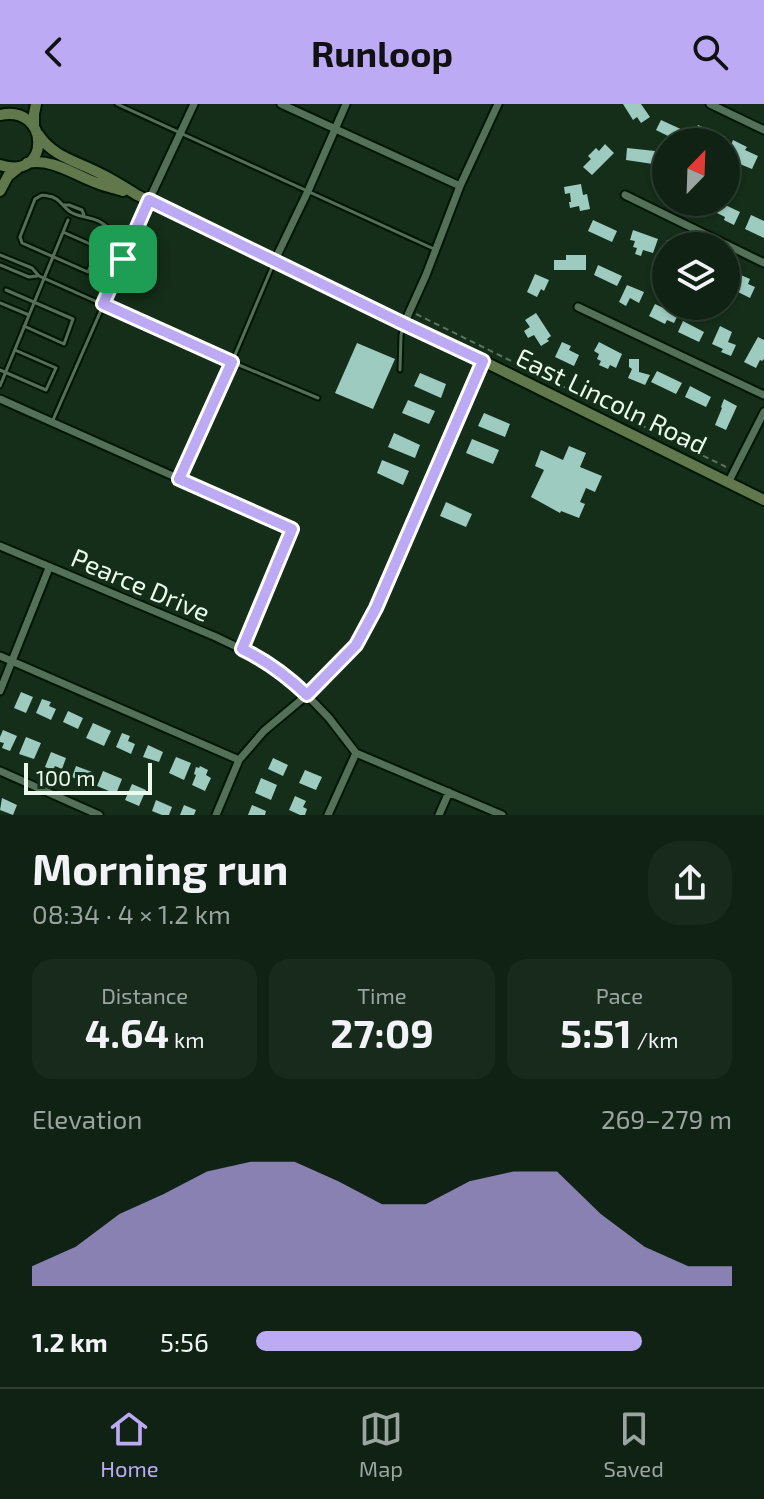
<!DOCTYPE html>
<html lang="en">
<head>
<meta charset="utf-8">
<style>
  :root { --surface:#0f2213; --page:#182a1c; --text:#f1f3f6; --muted:#9ba4a0; --line:#2f3f33; --accent:#bcaaf5 }
  body { margin:0; font-family:"Exo 2",sans-serif; background:var(--page); color:var(--text); height:100vh; display:flex; flex-direction:column; font-size:30px; white-space:nowrap }
  * { box-sizing:border-box; margin:0 }
  p { font-size:26px; color:var(--muted) }
  .icon { flex:none; width:44px; height:44px; fill:none; stroke:currentColor; stroke-width:2; stroke-linecap:round; stroke-linejoin:round }
  .map { position:relative; height:711px; overflow:hidden }
  .side { display:flex; flex-direction:column; background:var(--surface); flex:1 }
  .side>* { flex:none }
  .needle { width:52px; rotate:23deg }
  .fabs { position:absolute; left:652px; top:24px; display:grid; gap:16px }
  .fabs a { display:grid; place-items:center; width:88px; height:88px; border-radius:50%; background:var(--surface); box-shadow:0 2px 6px #0004,0 0 0 2px var(--line); font-size:40px }
  .scale { position:absolute; left:24px; bottom:20px; width:128px; box-sizing:border-box; padding-left:8px; border:4px solid #eafaec; border-top:0; font-size:22px; line-height:28px; white-space:nowrap; color:#eafaec; -webkit-text-stroke:6px #142e19; paint-order:stroke }
  .pin { position:absolute; display:grid; place-items:center; width:68px; height:68px; color:#fff; margin:-34px; border-radius:16px; box-shadow:0 4px 12px #0006 }
  .round { display:grid; place-items:center; flex:none; width:84px; height:84px; border-radius:32px; background:var(--page) }
  .overview { display:flex; align-items:center; justify-content:space-between; height:136px; padding:0 32px }
  h1 { font-size:44px; font-weight:700; line-height:60px }
  .metrics { display:grid; grid-template-columns:repeat(3,1fr); gap:12px; height:136px; padding:8px 32px }
  .metrics div { display:grid; align-content:center; border-radius:20px; background:var(--page); text-align:center }
  .metrics b { font-size:40px; font-weight:700 }
  .metrics small { font-size:22px; font-weight:400 }
  .metrics p { font-size:22px }
  .chart { height:224px; padding:16px 32px }
  .chart p { display:flex; justify-content:space-between }
  .chart svg { width:100%; height:144px; margin-top:8px; fill:var(--accent); opacity:.7 }
  ul { padding:0 32px; list-style:none; font-size:26px }
  li { display:grid; grid-template-columns:128px 96px 1fr; align-items:center; height:60px }
  li i { height:20px; border-radius:10px; background:var(--accent) }
  header { display:flex; justify-content:space-between; align-items:center; height:104px; padding:0 32px; background:var(--accent); color:#111; font-size:36px; font-weight:700 }
  .menu { display:flex; justify-content:space-around; align-items:center; height:112px; border-top:2px solid var(--line); background:var(--surface); font-size:22px; color:var(--muted) }
  .menu a { display:grid; justify-items:center; gap:4px }
  .menu .on { color:var(--accent) }
  .map>svg:first-child { display:block }
</style>
</head>
<body>
<header><svg class="icon" aria-label="back" viewBox="0 0 24 24"><path d="M15 5l-7 7 7 7"/></svg>Runloop<svg class="icon" aria-label="search" viewBox="0 0 24 24"><circle cx="10" cy="10" r="6"/><path d="M15 15l6 6"/></svg></header>
<div class="map">
<svg width="764" height="711" viewBox="0 0 764 711">
  <rect width="100%" height="100%" fill="#142e19"/>
  <path fill="#9ecbc0" d="M623,0H641L650,13L641,19L637,13L633,16Z
    M661,16L685,27L680,38L656,26Z
    M698,21L726,33L724,38H709L693,31Z
    M733,36L747,43L745,46L758,52L752,65L730,56L734,48L729,46Z
    M605,40L614,49L592,71L583,63L591,55L588,52L596,44L599,47Z
    M627,44L655,47L653,60L626,56Z
    M661,61L666,64V79L655,71Z
    M581,80L583,91L587,90L590,105L580,107L579,102L570,104L569,98H571L570,89L565,90L564,83Z
    M689,98H709L706,106Z
    M721,99L740,108L734,121L724,116L725,113L717,109Z
    M751,111L764,117V134L745,125Z
    M593,116L617,127L612,138L588,127Z
    M633,126L658,135L653,149L643,146L641,152L635,150L637,144L633,143L635,137L630,136Z
    M667,136L681,142H666V148L662,147Z
    M566,151H586V166H554V156H566Z
    M598,161L622,172L617,182L594,171Z
    M736,169L750,175L748,180L755,183L750,194L734,186L736,181L732,179Z
    M535,170L549,176L544,187L541,185L537,193L527,188Z
    M627,181L644,188L639,199L630,194L626,202L619,198Z
    M655,200L678,211L674,219L667,216L665,220L649,212Z
    M536,209L551,232L547,235L549,237L541,242L534,231L528,234L524,227L530,223L525,216Z
    M683,217L704,228L699,238L678,228Z
    M720,222L732,228L728,238L736,241L731,252L721,248L723,245L712,240Z
    M758,233L764,236V255L762,257L760,256L756,264L744,258Z
    M562,238L571,242L569,246L579,251L574,262L555,253Z
    M599,238L622,250L616,264L610,261L608,265L599,261L601,257L597,255L599,250L594,247Z
    M357,239L395,255L373,305L335,289Z
    M629,255H639V268L650,271L645,281L628,274L632,265L629,263Z
    M657,267L682,279L676,290L651,278Z
    M420,269L446,280L441,294L414,282Z
    M690,282L711,293L706,303L685,293Z
    M724,295L737,302L726,326L715,321L722,304L721,303Z
    M408,296L435,307L429,320L402,309Z
    M484,309L510,320L505,333L478,322Z
    M394,329L420,341L415,354L388,343Z
    M472,335L499,346L493,360L466,349Z
    M569,342L586,349L580,363L602,372L595,388L586,384L580,398L585,400L579,414L561,407L560,409L531,393L544,366L535,362L541,346L563,356Z
    M382,356L409,367L403,381L377,369Z
    M446,398L472,410L466,423L440,412Z
    M21,588L33,593L26,609L14,604Z
    M42,595L51,598L49,602L56,605L51,616L36,609Z
    M68,607L83,614L78,625L63,618Z
    M93,619L111,627L104,642L86,634Z
    M3,626L17,632L10,647L2,644L4,639L0,638V633Z
    M122,629L130,632L128,637L135,640L131,650L116,643Z
    M26,633L41,639L34,655L19,650Z
    M148,641L163,648L159,658L143,653Z
    M51,648L66,654L62,665L55,662L53,666L45,663Z
    M176,653L191,659L184,676L169,669Z
    M273,654L288,661L283,672L268,665Z
    M76,662L92,668L87,680L72,673Z
    M200,662L208,666L206,671L211,674L205,687L192,681L196,671L194,670L196,663L199,664Z
    M305,666L322,673L316,686L299,679Z
    M103,667L122,675L116,690L97,682Z
    M261,674L277,681L271,696L255,689Z
    M132,680L146,686L139,702L125,696Z
    M295,692L306,697L303,703L307,705L305,711H300L289,706Z
    M2,694L17,701L13,711L0,706Z
    M156,696L172,703L169,711H162L152,707Z
    M184,701L196,706L194,711H180Z
    M252,701L266,707L265,711H248Z"/>
  <g fill="none" stroke-linecap="round" stroke-linejoin="round">
    <g stroke="#001604" stroke-width="7">
      <path id="lane" d="M117,0L434,145
        M64,101H69L82,106L84,111
        M63,128L122,154
        M106,140L104,138L107,130L111,127
        M98,144L88,168L22,139L20,133L35,95C41,92 41,90 48,92C59,93 62,102 69,107C81,116 97,110 111,127
        M104,146L113,132L111,127
        M0,151L32,164L39,172L232,258L179,375
        M0,161L29,173L37,172
        M273,161L232,258L318,294
        M6,186L73,215L64,240L24,222
        M0,199L29,211
        M0,266L46,286L56,264L15,246
        M400,266L401,231L403,222
        M0,282L68,116
        M53,316L148,99"/>
    </g>
    <g stroke="#001604" stroke-width="11">
      <path id="street" d="M281,0L460,82
        M710,0L764,26
        M625,91L764,159
        M149,96L194,0
        M274,158L308,87L346,0
        M578,203L764,291
        M404,220L426,171L460,82L498,0
        M0,295L292,425L242,545
        M728,379L764,308
        M0,442L216,533L262,555L289,574L307,591L329,614L356,649L502,711
        M0,552L239,656
        M0,587L49,464
        M0,667L99,711
        M216,711L239,656L264,627L307,591L356,541L376,504L483,257
        M328,711L356,649
        M439,711L449,688"/>
    </g>
    <g stroke="#001604" stroke-width="14">
      <path id="secondary" d="M0,11C50,0 52,78 0,61
        M34,21V10L36,0
        M38,30C53,54 80,58 103,71C115,77 126,84 137,91L404,220L483,257L764,396
        M27,59C53,54 74,71 97,79C106,83 115,84 123,87
        M0,87L8,72L18,64"/>
    </g>
    <path stroke="#5b725f" stroke-width="2" stroke-dasharray="6 4" stroke-linecap="butt" d="M416,210L726,363"/>
    <use href="#lane" stroke="#547058" stroke-width="3"/>
    <use href="#street" stroke="#547058" stroke-width="7"/>
    <use href="#secondary" stroke="#60784c" stroke-width="10"/>
  </g>
  <g fill="none" stroke-linecap="round" stroke-linejoin="round">
    <g stroke="#fff" stroke-width="16">
      <path id="route" d="M149,96L404,220L483,257L376,504L356,541L307,591C287,572 267,557 242,545L292,425L179,375L232,258L103,200Z"/>
    </g>
    <use href="#route" stroke="#bcaaf5" stroke-width="10"/>
  </g>
  <g text-anchor="middle" dominant-baseline="central" stroke-width="8" stroke-linejoin="round" paint-order="stroke">
    <g font-size="26" fill="#eafaec" stroke="#142e19">
      <text transform="translate(612 296) rotate(26)">East Lincoln Road</text>
      <text transform="translate(141 480) rotate(23)">Pearce Drive</text>
    </g>
  </g>
</svg>
<div class="fabs">
<a><svg class="needle" viewBox="-14 -14 28 28"><path d="M0-13l5 13h-10z" fill="#e53935"/><path d="M0 13l5-13h-10z" fill="#9ba4a0"/></svg></a>
<a><svg class="icon" aria-label="layers" viewBox="0 0 24 24"><path d="M12 4l9 5-9 5-9-5zM3 14l9 5 9-5"/></svg></a>
</div>
<div class="scale">100 m</div>
<div class="pin" style="left:123px;top:155px;background:#1e9e55"><svg class="icon" aria-label="arrive" viewBox="0 0 24 24"><path d="M6 21V4h12l-3 4 3 4H6"/></svg></div>
</div>
<section class="side">
<div class="overview"><div><h1>Morning run</h1><p>08:34 · 4 × 1.2 km</p></div><a class="round"><svg class="icon" aria-label="share" viewBox="0 0 24 24"><path d="M12 15V3M7 8l5-5 5 5M5 13v7h14v-7"/></svg></a></div>
<div class="metrics">
<div><p>Distance</p><b>4.64<small> km</small></b></div>
<div><p>Time</p><b>27:09</b></div>
<div><p>Pace</p><b>5:51<small> /km</small></b></div>
</div>
<div class="chart"><p><span>Elevation</span>269–279 m</p>
<svg viewBox="0 0 160 44" preserveAspectRatio="none"><path d="M0 44V38L10 32L20 22L30 16L40 9L50 6L60 6L70 12L80 19L90 19L100 12L110 9L120 9L130 22L140 32L150 38L160 38V44z"/></svg>
</div>
<ul>
<li><b>1.2 km</b>5:56<i style="width:81%"></i></li>
</ul>
</section>
<nav class="menu">
<a class="on"><svg class="icon" aria-label="home" viewBox="0 0 24 24"><path d="M3 11l9-7 9 7M6 9v11h12V9"/></svg>Home</a>
<a><svg class="icon" aria-label="map" viewBox="0 0 24 24"><path d="M3 6l6-2 6 2 6-2v14l-6 2-6-2-6 2zM9 4v14M15 6v14"/></svg>Map</a>
<a><svg class="icon" aria-label="saved" viewBox="0 0 24 24"><path d="M7 4h10v16l-5-4-5 4z"/></svg>Saved</a>
</nav>
</body>
</html>
